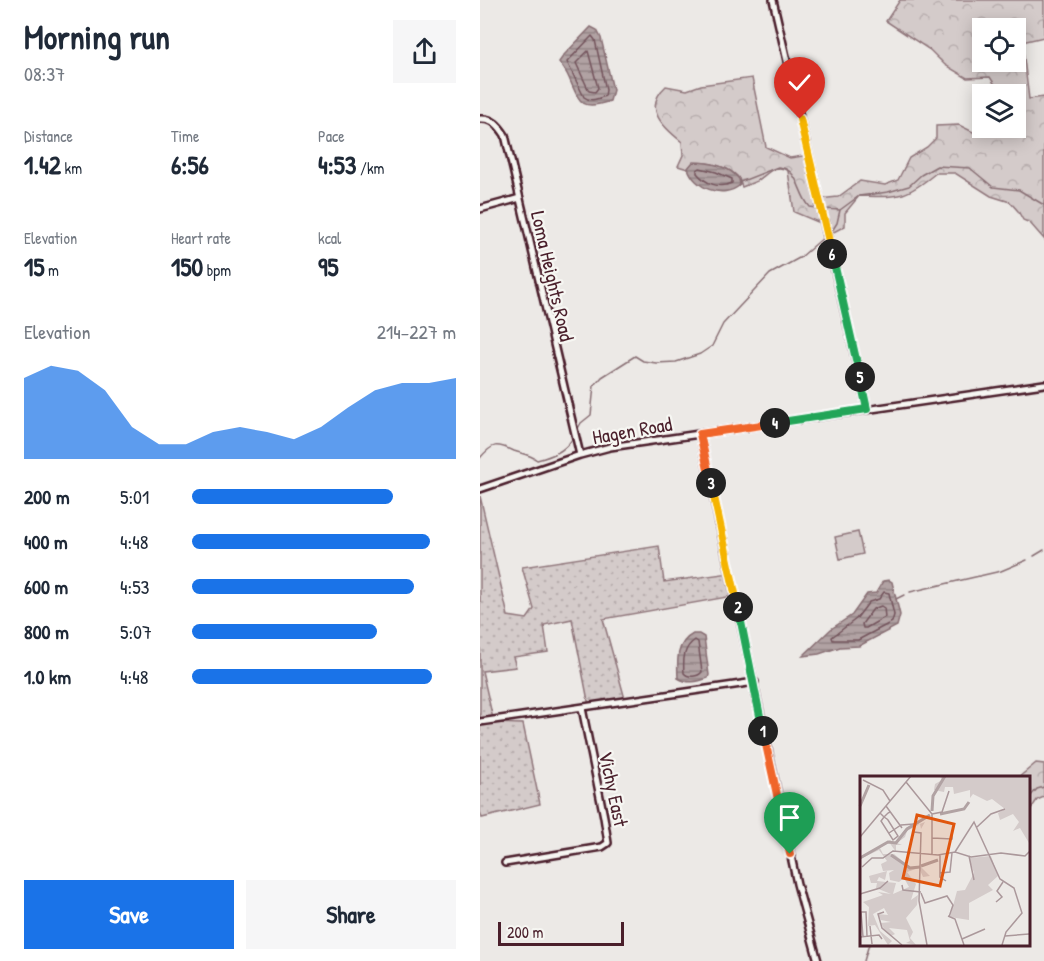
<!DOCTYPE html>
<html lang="en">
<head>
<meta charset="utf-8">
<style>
  :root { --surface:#fff; --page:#f6f6f7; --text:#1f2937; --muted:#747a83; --accent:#1a73e8 }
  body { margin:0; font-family:"Patrick Hand",sans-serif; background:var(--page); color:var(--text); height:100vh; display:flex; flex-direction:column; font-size:22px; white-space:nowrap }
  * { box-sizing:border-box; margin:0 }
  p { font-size:20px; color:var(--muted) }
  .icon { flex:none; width:33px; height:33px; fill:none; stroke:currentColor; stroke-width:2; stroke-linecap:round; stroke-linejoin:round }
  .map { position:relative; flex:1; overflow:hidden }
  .drawer { display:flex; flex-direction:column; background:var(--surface); width:480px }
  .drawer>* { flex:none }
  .buttons { position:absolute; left:492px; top:18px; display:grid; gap:12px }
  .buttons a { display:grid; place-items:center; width:54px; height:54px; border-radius:0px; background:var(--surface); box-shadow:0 3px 15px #0003; font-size:30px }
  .scale { position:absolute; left:18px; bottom:15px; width:126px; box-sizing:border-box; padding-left:6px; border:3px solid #4a1f2b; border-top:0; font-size:16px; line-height:21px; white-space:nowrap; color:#4a1f2b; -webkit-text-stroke:4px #f6f6f2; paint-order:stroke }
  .pin { position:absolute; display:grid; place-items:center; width:51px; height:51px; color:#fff; margin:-62px -26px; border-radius:50% 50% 50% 0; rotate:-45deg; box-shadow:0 0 6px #0007 }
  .pin .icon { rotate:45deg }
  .km { position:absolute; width:30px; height:30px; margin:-15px; border-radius:50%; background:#222; color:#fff; font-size:16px; line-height:30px; text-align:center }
  .round { display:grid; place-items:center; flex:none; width:63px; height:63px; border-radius:0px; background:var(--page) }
  .summary { display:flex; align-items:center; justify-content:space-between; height:102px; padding:0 24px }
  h1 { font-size:33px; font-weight:800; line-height:45px }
  .figures { display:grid; grid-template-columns:repeat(3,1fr); gap:9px; height:102px; padding:6px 24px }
  .figures div { display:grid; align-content:center }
  .figures b { font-size:26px; font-weight:800 }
  .figures small { font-size:16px; font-weight:400 }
  .figures p { font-size:16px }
  .chart { height:168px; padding:12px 24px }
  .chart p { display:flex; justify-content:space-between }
  .chart svg { width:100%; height:108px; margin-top:6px; fill:var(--accent); opacity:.7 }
  .primary-button { display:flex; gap:12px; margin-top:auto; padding:12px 24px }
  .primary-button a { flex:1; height:69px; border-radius:0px; background:var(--accent); color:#fff; font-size:24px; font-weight:800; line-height:69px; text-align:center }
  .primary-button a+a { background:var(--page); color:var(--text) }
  ul { padding:0 24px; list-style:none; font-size:20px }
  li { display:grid; grid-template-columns:96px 72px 1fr; align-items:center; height:45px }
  li i { height:15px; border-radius:8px; background:var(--accent) }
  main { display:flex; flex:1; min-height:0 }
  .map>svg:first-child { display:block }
</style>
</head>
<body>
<main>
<section class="drawer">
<div class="summary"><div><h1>Morning run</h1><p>08:37</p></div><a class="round"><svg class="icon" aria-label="share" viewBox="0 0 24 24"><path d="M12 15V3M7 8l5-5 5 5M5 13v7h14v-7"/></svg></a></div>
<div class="figures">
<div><p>Distance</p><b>1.42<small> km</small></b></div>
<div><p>Time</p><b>6:56</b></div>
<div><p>Pace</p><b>4:53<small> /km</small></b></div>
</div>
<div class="figures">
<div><p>Elevation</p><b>15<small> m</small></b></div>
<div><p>Heart rate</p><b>150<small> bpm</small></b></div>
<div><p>kcal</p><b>95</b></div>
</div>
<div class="chart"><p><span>Elevation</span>214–227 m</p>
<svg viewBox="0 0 160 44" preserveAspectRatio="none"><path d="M0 44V11L10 6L20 8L30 16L40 31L50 38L60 38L70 33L80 31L90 33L100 36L110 31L120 23L130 16L140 13L150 13L160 11V44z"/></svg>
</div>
<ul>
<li><b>200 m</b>5:01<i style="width:76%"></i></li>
<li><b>400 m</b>4:48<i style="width:90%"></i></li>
<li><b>600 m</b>4:53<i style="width:84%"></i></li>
<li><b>800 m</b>5:07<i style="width:70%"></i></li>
<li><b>1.0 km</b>4:48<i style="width:91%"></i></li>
</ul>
<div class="primary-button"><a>Save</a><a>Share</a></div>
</section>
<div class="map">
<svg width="564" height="961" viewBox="0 0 564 961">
  <defs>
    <pattern id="grass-dots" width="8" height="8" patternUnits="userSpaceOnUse" patternTransform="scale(1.5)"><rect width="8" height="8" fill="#d4cbca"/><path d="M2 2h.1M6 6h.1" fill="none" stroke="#b8aeae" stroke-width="1.8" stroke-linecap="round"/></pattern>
    <pattern id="forest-crowns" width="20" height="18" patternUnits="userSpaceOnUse" patternTransform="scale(1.5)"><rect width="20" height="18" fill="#d4cbca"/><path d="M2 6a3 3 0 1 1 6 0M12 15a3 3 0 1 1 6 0" fill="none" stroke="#b8aeae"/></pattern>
    <pattern id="water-rules" width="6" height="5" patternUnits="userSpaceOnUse" patternTransform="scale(1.5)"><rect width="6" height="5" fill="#b1a2a3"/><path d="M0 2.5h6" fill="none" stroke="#928385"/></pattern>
  </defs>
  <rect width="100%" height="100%" fill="#ece9e6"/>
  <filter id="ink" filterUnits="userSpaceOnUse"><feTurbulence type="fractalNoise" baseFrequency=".0167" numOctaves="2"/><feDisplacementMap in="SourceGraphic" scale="12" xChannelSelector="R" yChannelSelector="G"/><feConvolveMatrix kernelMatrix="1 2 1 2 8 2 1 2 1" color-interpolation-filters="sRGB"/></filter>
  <g filter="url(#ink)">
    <path fill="url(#grass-dots)" stroke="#8f757a" stroke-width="1.5" d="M0,496L28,616L47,619L54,609L42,567L179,546L184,582L250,573L253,596L123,619L145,699L109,706L92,619L64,625L68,652L33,657L36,667L2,671L14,723L43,724L60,804L2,818L0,812Z"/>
    <path fill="url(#forest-crowns)" stroke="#8f757a" stroke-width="1.5" fill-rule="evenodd" d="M420,0H564V37L542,42L549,99L564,97V239L550,223L543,220L538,211L530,202L511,196L475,173H456C424,199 420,197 379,196L365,213V226L350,234L345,225L314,212L308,171C295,162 287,175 277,181C272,183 267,185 262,187C260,183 260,178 256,175C246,166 216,156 208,169L198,166L203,155L202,142C183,127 162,108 186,86L207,90L221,85L272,78L286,147L310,158L329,155L339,199L358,197L380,181L405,185L418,180L429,158L447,147L456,138V126L479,125L495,133L509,128H536V94H521L510,77L487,78L465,65L450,50L406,21ZM502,28H536V62H502Z
      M556,763L564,764V797L557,800L548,813V778H538Z"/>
    <path fill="#d4cbca" stroke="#8f757a" stroke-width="1.5" d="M378,532L383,554L360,559L355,537Z"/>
    <path fill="url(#water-rules)" stroke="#886e73" stroke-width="1.5" d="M111,27L117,30L121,38L133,90L130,101C101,111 100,103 89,78C87,73 83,67 79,62L84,55Z
      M213,162C229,162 249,166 259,179L260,185C243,200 214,188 208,168Z
      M409,580L412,582L420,615L417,626L379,646L360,647L339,654L323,656L351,629L372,615L387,594L396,593L403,581Z
      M213,634H219L224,637L229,675L228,678C217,682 208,684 198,678C197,661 196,643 213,634Z"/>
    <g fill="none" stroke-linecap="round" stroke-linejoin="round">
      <path stroke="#73535b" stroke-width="1.5" d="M112,36L115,40L126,90L125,96C118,99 110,102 104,97L87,62Z
        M108,51L118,88L115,92L109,91L96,63Z
        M220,168L236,172L252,179V183C239,189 226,184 217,173V170Z
        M404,592L409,593L414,615L412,622L378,640H353L352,637L376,619L389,602L399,599Z
        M401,606L404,608L405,617L386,628H383L382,624L393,609Z
        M215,640L218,642L222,672C218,677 208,678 204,673C203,660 203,648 215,640Z"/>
      <path stroke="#886e73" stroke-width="1.5" d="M260,182L298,167C320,169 317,193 330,207L337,208
        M344,209L360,210L379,196L408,192L429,186L441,175L457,166L490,168L513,187L539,190L564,205
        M350,234L357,223L360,210
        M97,430L101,423L111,415L114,386L122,377L155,356L163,361L176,363L196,362L220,354L232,346L243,324L290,274L321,257L344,237
        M0,458C13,443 16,443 34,451C42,454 49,454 57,460C72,456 84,452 93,438
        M554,556L564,550
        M430,592L521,571L547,560
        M416,599L424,595
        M548,799L557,789L564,787
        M384,961L389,944"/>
      <g stroke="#4a1f2b" stroke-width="10">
        <path id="minor" d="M293,0L387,409
          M0,119C13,118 19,126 25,135L100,455
          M0,209L40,198
          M220,434L317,884L338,961
          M0,489L100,455L130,447L564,384
          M0,722L275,682
          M25,863L122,847L128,843L124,817L102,708"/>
      </g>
      <use href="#minor" stroke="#f6f6f2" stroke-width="5"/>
    </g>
  </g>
  <g fill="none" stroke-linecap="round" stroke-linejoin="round" filter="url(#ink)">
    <g stroke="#fff" stroke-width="12">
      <path id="split-1" d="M283,731L310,854"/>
    </g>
    <g stroke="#fff" stroke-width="12">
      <path id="split-2" d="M258,607L283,731"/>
    </g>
    <g stroke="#fff" stroke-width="12">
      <path id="split-3" d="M231,483L258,607"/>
    </g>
    <g stroke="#fff" stroke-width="12">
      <path id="split-4" d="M231,483L220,434L295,423"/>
    </g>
    <g stroke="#fff" stroke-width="12">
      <path id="split-5" d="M295,423L387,409L380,377"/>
    </g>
    <g stroke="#fff" stroke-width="12">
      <path id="split-6" d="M352,254L380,377"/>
    </g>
    <g stroke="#fff" stroke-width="12">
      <path id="split-7" d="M320,119L352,254"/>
    </g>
    <use href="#split-1" stroke="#f0652b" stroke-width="8"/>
    <use href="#split-2" stroke="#22a559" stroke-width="8"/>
    <use href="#split-3" stroke="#f5b400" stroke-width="8"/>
    <use href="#split-4" stroke="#f0652b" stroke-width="8"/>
    <use href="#split-5" stroke="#22a559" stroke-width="8"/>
    <use href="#split-6" stroke="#22a559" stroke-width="8"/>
    <use href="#split-7" stroke="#f5b400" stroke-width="8"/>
  </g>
  <g text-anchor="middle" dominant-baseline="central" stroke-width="4.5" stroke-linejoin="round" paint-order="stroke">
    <g font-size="20" fill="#4a1f2b" stroke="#f6f6f2">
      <text transform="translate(73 276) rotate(77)">Loma Heights Road</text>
      <text transform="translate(152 430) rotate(-10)">Hagen Road</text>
      <text transform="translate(134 789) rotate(78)">Vichy East</text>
    </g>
  </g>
  <g transform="translate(380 776)">
    <rect width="170" height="170" fill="#ece9e6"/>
    <path d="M80,0H169V67L160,52L153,55L159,46L153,38L140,44L138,37L145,33L132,23L127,25L113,18L110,22V14L94,18L93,11H85L84,16L74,14L75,8L82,4ZM131,80L138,100L128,109L133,114L109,127V144L90,141L97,115L105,114L114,97L109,82Z" fill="#d4cbca"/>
    <path d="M65,46L61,53L60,48L47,55L45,61L37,67L42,69H36V76L29,66L20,72L23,78H34L51,92L60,90L70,100L63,101L59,92L47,96L56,108L51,124L58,119L57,129L46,142L53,156L50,162L56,169L46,167L50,165L47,154L29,152L35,158L31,160L24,153L21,147L31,146L21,144L18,138L28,139L24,132L13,138L20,155L32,165L28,169L15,149L8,150L9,131L3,126L23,119L18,116L31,118L16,112L17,107H11L9,100L27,95L25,104L19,101L17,105L36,107L33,118L49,111L44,102L39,106L30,104L29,97L34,94L23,95L21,88L27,85L19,74L2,82L0,81L30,64L34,67L46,53Z" fill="#d4cbca"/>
    <path fill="none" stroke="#b1a2a3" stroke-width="3" d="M0,30L9,9M72,35L73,20L85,0M80,38L104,33L109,26M31,79L50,92L60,91M0,82L28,66L36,67L47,53L70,39M61,90L78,84"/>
    <path fill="none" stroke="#ab989b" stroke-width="1.5" d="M3,4L23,14L30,25M46,6L72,38V79M26,30L42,52M20,37L24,41L27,43L28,44L38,60L33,64L21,45L24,41L28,37L30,36M72,38L82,36L89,15M117,51L131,38L145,33M54,56L61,57L59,125L67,169M29,57L41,49L54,48M0,61L51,0M72,62L92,63V59M95,76L114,46L140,103L154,112L162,137L146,156L142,169M80,79V101L86,105M109,80L114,104M2,91L12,82H23L33,75L78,79L95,76L111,81L141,77L165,80L170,75M80,97L90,96L92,77M42,109L43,114L61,116M61,117L65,127L87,120L93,129L89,141M0,118L20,112L28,105M136,126L142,121L137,115L143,106M0,136H6L7,160M1,136L3,161M24,136L18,138L22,152L42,169M88,140L95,143L104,169M10,150L12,168M145,160L169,158M0,161L19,159L22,163M102,163L125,153"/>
    <path fill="#e0560e" fill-opacity="0.15" stroke="#e0560e" stroke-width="3" d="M57,39L94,48L80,110L43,102Z"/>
    <rect width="170" height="170" fill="none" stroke="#4a1f2b" stroke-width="3"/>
  </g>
</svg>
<div class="buttons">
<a><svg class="icon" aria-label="locate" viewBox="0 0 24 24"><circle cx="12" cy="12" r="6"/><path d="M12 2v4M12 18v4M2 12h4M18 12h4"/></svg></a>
<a><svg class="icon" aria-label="layers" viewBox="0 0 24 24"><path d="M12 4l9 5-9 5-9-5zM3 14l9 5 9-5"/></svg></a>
</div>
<div class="scale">200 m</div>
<div class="pin" style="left:310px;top:854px;background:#1e9e55"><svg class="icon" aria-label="arrive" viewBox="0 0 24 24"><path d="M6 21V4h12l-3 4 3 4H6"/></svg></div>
<div class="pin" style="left:320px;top:119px;background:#d93025"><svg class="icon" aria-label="check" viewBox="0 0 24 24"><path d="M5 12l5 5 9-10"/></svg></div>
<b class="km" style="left:283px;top:731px">1</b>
<b class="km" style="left:258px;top:607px">2</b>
<b class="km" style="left:231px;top:483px">3</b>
<b class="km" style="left:295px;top:423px">4</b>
<b class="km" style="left:380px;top:377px">5</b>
<b class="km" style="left:352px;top:254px">6</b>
</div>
</main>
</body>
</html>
